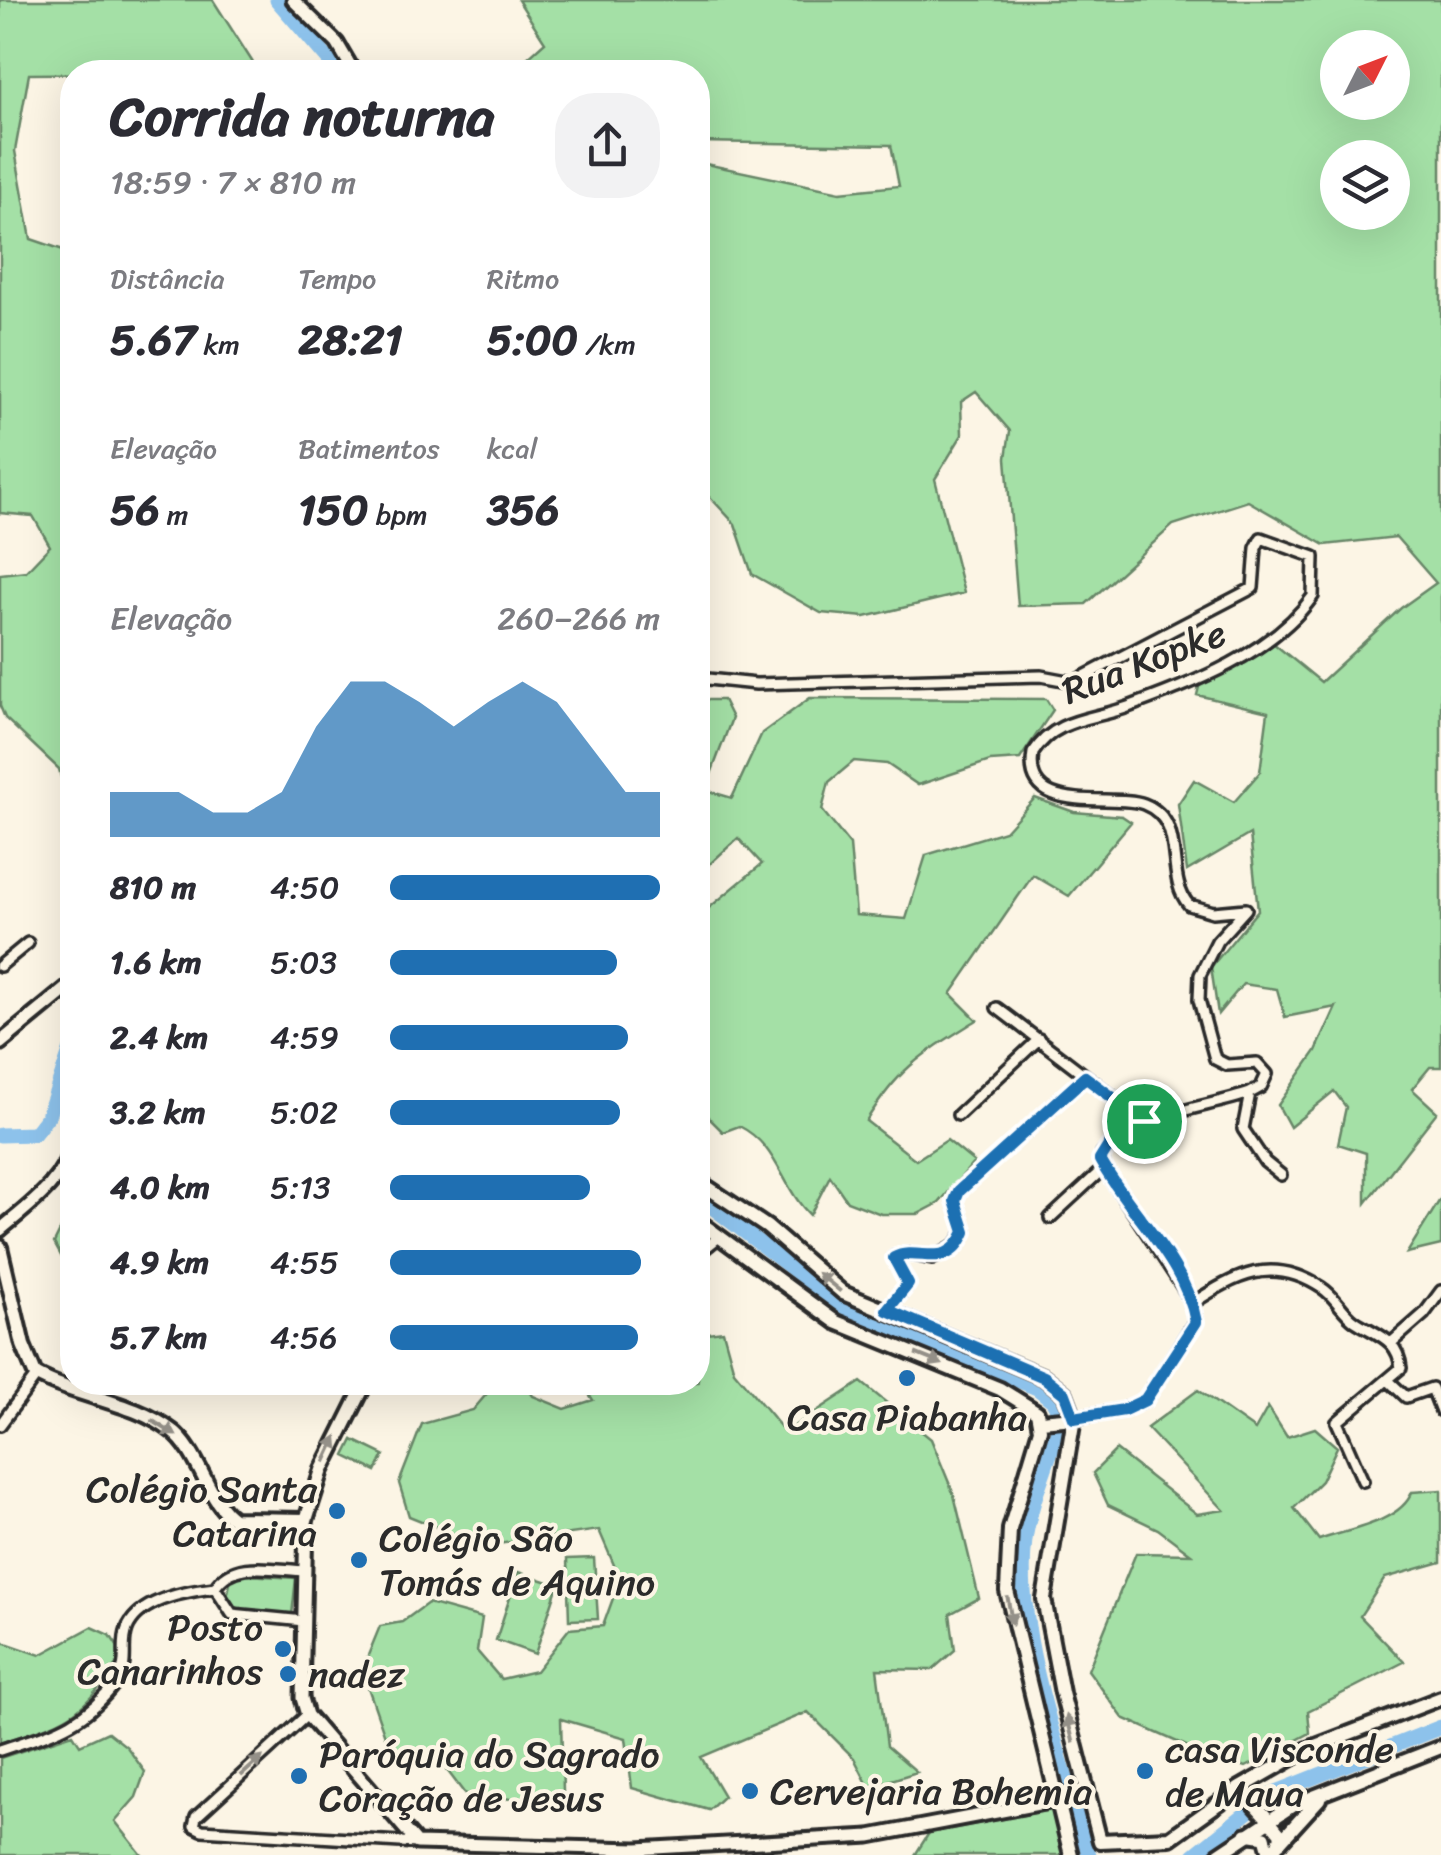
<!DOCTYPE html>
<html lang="pt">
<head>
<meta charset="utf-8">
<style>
  :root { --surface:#fff; --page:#f2f2f3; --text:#2b2b33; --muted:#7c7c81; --accent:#1f6fb2 }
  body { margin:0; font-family:Sriracha,sans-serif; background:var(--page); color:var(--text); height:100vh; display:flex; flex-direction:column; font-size:38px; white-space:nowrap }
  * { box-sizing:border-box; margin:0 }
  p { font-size:32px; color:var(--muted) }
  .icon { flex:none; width:55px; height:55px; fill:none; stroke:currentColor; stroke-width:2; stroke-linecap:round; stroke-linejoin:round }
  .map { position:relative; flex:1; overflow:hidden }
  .sheet { position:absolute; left:60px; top:60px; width:650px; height:1335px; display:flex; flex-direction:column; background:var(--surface); border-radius:40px; box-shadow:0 10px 40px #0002 }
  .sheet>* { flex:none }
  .needle { width:65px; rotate:48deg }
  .tools { position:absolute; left:1320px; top:30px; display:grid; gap:20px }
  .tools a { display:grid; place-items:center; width:90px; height:90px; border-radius:50%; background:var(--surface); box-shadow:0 10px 40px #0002; font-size:50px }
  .pin { position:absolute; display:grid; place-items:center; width:85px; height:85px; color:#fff; margin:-42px; border:5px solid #fff; border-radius:50%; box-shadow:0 2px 10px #0007 }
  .round { display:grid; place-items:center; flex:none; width:105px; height:105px; border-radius:40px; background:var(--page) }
  .overview { display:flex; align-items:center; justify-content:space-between; height:170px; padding:0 50px }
  h1 { font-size:55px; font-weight:700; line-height:75px }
  .figures { display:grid; grid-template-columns:repeat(3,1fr); gap:15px; height:170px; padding:10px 50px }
  .figures div { display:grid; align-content:center }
  .figures b { font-size:42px; font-weight:700 }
  .figures small { font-size:28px; font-weight:400 }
  .figures p { font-size:28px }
  .chart { height:280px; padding:20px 50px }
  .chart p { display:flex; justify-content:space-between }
  .chart svg { width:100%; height:180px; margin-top:10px; fill:var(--accent); opacity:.7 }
  ul { padding:0 50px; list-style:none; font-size:32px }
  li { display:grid; grid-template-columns:160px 120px 1fr; align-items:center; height:75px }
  li i { height:25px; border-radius:12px; background:var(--accent) }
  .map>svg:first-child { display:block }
</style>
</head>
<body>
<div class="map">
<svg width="1441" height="1855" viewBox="0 0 1441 1855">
  <rect width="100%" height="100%" fill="#fcf5e5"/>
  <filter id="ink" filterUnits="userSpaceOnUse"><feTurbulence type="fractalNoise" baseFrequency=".01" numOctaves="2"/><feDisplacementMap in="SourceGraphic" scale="20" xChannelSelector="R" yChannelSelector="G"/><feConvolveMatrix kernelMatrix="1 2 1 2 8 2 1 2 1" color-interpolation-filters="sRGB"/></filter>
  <g filter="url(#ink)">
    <path fill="#a4e0a6" stroke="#688668" stroke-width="2.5" fill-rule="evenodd" d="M0,0H213L255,66L253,72L29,74L15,151L31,239L72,253V822L59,769L5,718L0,706V574L26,571L50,546L33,516L0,513Z
      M518,0H1441V1067H1430L1412,1089L1437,1112L1366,1203V1153L1338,1144L1346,1107L1334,1091L1290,1127L1278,1105L1316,1051L1336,1007L1285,1017L1277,989L1243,984L1218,1014L1211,967L1258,910L1250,834L1187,871L1178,804L1194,780L1234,802L1260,772L1268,712L1197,695L1200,683L1273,643L1321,682L1401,608L1436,583L1396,537L1325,545L1248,501L1173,525L1086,604L1018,606L1006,458L1010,431L976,392L961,402L962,435L935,479L964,593L865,617L821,613L752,574L735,524L698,484V362L705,355L698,350V169L706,164L840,192L899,186L891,145L698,142V72H483L525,60L545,42ZM1338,48H1392V102H1338ZM1338,158H1392V212H1338Z
      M810,698L1046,699L1053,710L1020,759L990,761L918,785L887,764L854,761L829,782L822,810L850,845L856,915L906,919L926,855L1005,831L1035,798L1074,812L1122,816L1131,822L1069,896L1033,875L951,994L977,1020C923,1054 901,1065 866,1121L916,1160L947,1140L974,1162L939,1203L918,1214H881L847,1201L830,1176L810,1215C781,1187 778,1145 739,1126L723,1132L698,1107V917L762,864L738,838L698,875V700H723L732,718L705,790L732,798L762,733Z
      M1441,1198V1245L1407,1253Z
      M72,1206V1276L54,1243Z
      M723,1331L734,1371L785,1432L861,1382L931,1439L954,1495L979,1598L950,1614L955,1650L932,1670L877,1669L887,1746L917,1772L869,1787L854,1758L808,1712L701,1757L724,1796L709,1810L632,1788L626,1738L561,1719L563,1792L539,1802L465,1794L437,1757L389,1748L362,1670L380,1626L402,1622L428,1603L482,1618L477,1651L501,1679L536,1671L569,1629L603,1626L620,1579L599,1530L483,1546L409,1516L399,1483L422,1424L473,1410L496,1383H525L533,1396L565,1409L593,1400L582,1383L698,1382V1334Z
      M1198,1390L1255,1430L1268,1407L1287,1437L1315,1428L1337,1447L1321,1481L1294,1508L1319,1540C1347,1530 1401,1522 1412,1492L1441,1490V1562L1385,1578L1360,1616L1404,1662L1308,1711L1310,1733L1246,1767L1193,1749L1123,1718L1088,1670L1136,1553L1191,1554L1158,1529L1108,1505L1093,1473L1116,1450L1197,1514L1224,1510L1147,1428Z
      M353,1440L384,1455L376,1471L345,1456Z
      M594,1558L598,1619L569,1620L567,1559Z
      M518,1572L558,1585L535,1654L496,1640Z
      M232,1574L296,1578L292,1615L235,1611L226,1602Z
      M92,1627L110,1635L123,1655C78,1720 72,1718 0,1743V1641L40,1655Z
      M108,1732L127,1747L145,1772L136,1797L115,1821L142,1855H0V1758L73,1734L80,1745Z
      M1055,1809L1065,1855H915L929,1833Z"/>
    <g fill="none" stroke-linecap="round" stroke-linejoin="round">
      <path stroke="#8dc2eb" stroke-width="15" d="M277,0L339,72
        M0,1135L34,1134L48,1116L72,1046
        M698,1196L845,1309L1037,1388L1053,1401L1059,1413L1058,1430C1047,1465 1030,1504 1025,1540C1013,1632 1064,1766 1089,1855
        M1194,1855L1269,1795L1441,1727"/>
      <g stroke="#2b2b2b" stroke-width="16">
        <path id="street" d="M698,678L756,684L1041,676L1073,682L1253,588L1256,548L1261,538L1314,557L1313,596C1272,654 1193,683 1128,707C1092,720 1055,718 1033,753C1022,818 1113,792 1144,804C1189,822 1163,876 1189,905L1213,912L1246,909L1217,941L1200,975L1199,1000L1215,1059L1227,1065L1257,1063L1267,1074L1261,1087L1250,1093C1200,1110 1138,1112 1102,1154L1104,1168L1193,1303L1195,1321L1145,1400L1123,1410L1074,1418
          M0,966L28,943
          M997,1008L1145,1121
          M1250,1093L1243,1129L1265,1162L1281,1175
          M958,1115L1039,1039
          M1050,1218L1104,1168
          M698,1254L719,1237
          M1193,1303C1236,1275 1272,1255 1322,1288C1335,1296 1342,1312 1355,1321C1376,1335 1398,1338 1401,1368L1337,1422L1363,1481
          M887,1310L908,1284L894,1257L909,1254L932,1259L955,1246L965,1231L955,1201L959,1191L1085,1077
          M1391,1343L1424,1314L1441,1291
          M1390,1382L1406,1397L1432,1388L1441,1411
          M0,1425L37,1375
          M304,1621L232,1614L215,1588C233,1558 275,1570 305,1571
          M307,1715L196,1817L194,1826L202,1830L417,1843
          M0,1750C51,1733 83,1727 117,1681C130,1663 120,1647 127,1629C139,1599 188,1591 215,1588"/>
      </g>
      <g stroke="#2b2b2b" stroke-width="19">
        <path id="secondary" d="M293,0L337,43L354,72
          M0,1230C28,1206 65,1181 72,1143
          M306,1520L302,1698L307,1715L417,1843L637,1849L870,1836L1086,1795
          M1268,1819L1281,1835L1273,1855
          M1246,1834L1265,1837L1270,1855"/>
      </g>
      <g stroke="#2b2b2b" stroke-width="20">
        <path id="primary" d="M0,1043L72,984
          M698,1181L767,1227L843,1293L1044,1377L1065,1394L1074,1418L1044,1599L1062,1693L1100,1841L1170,1838L1240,1788L1308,1749L1441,1698
          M698,1221L836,1322L1000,1389L1037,1412L1040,1429L1010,1529L1007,1591L1071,1855
          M0,1247L23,1345L35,1374C78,1398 133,1401 172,1431C200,1452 208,1503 234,1519L306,1520L322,1470L366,1382
          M1041,1421L1074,1418
          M1240,1788L1268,1819
          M1280,1842L1319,1799
          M1218,1855L1293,1805L1441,1747"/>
      </g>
      <use href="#street" stroke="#fcf5e5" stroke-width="9"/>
      <use href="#secondary" stroke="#fcf5e5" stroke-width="11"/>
      <use href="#primary" stroke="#fcf5e5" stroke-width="12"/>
    </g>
    <defs><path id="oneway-solid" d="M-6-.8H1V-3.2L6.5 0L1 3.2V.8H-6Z" transform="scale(2.5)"/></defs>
    <g fill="#949088">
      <use href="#oneway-solid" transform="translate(829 1282) rotate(-141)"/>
      <use href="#oneway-solid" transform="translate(929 1359) rotate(22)"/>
      <use href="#oneway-solid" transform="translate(164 1428) rotate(32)"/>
      <use href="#oneway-solid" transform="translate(331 1449) rotate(-65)"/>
      <use href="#oneway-solid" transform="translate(1010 1611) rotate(80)"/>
      <use href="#oneway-solid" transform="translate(1070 1729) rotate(-104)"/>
      <use href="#oneway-solid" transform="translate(252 1766) rotate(-42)"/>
    </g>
  </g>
  <g fill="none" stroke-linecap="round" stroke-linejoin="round" filter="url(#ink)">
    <g stroke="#fff" stroke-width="20">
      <path id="route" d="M1085,1077L1144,1121L1110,1144L1100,1160C1129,1213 1185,1260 1196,1322L1145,1400L1124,1410L1074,1418L1065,1394L1044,1377L887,1310L908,1284L894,1258C919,1245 947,1273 965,1232L955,1201L959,1191Z"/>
    </g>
    <use href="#route" stroke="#1f6fb2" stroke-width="12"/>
  </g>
  <g fill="#1f6fb2" stroke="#fcf5e5" stroke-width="4">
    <circle cx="907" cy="1378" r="10"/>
    <circle cx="337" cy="1511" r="10"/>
    <circle cx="359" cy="1560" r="10"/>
    <circle cx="283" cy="1649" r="10"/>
    <circle cx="288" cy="1674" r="10"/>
    <circle cx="1145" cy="1771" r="10"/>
    <circle cx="299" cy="1776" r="10"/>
    <circle cx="750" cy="1791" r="10"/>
  </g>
  <g text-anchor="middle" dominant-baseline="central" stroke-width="8" stroke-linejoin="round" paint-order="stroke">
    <g font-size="38" fill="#2b2b2b" stroke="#fcf5e5">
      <text transform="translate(1144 662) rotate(-21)">Rua Kopke</text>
    </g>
    <g font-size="38" fill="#2b2b2b" stroke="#fcf5e5" text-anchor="start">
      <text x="907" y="1417" text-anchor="middle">Casa Piabanha</text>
      <text x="317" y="1489" text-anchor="end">Colégio Santa<tspan x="317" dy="44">Catarina</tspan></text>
      <text x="379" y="1538">Colégio São<tspan x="379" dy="44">Tomás de Aquino</tspan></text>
      <text x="263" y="1627" text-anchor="end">Posto<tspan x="263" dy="44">Canarinhos</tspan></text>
      <text x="308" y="1674">nadez</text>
      <text x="1165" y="1749">casa Visconde<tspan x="1165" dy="44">de Maua</tspan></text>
      <text x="319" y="1754">Paróquia do Sagrado<tspan x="319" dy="44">Coração de Jesus</tspan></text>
      <text x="770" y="1791">Cervejaria Bohemia</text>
    </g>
  </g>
</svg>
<div class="tools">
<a><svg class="needle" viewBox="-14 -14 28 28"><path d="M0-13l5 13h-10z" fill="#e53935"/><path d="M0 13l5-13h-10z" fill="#7c7c81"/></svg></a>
<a><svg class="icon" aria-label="layers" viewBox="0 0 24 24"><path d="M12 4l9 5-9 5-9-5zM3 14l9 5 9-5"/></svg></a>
</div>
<div class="pin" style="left:1144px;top:1121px;background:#1e9e55"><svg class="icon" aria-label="arrive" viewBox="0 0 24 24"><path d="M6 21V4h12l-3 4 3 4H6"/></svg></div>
<section class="sheet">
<div class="overview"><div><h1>Corrida noturna</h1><p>18:59 · 7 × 810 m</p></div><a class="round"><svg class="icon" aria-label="share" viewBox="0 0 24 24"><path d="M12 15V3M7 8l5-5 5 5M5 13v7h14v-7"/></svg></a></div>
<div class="figures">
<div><p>Distância</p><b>5.67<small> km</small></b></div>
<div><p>Tempo</p><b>28:21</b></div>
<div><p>Ritmo</p><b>5:00<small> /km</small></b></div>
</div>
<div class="figures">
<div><p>Elevação</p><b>56<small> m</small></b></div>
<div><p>Batimentos</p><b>150<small> bpm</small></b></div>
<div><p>kcal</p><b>356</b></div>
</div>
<div class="chart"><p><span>Elevação</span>260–266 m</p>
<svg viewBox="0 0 160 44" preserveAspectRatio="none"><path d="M0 44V33L10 33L20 33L30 38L40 38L50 33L60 17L70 6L80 6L90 11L100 17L110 11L120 6L130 11L140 22L150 33L160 33V44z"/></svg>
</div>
<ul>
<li><b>810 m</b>4:50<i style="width:100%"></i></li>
<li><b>1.6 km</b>5:03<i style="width:84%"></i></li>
<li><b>2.4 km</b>4:59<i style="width:88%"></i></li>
<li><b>3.2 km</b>5:02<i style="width:85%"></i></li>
<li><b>4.0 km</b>5:13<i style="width:74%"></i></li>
<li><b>4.9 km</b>4:55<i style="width:93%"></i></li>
<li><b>5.7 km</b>4:56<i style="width:92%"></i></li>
</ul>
</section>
</div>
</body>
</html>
